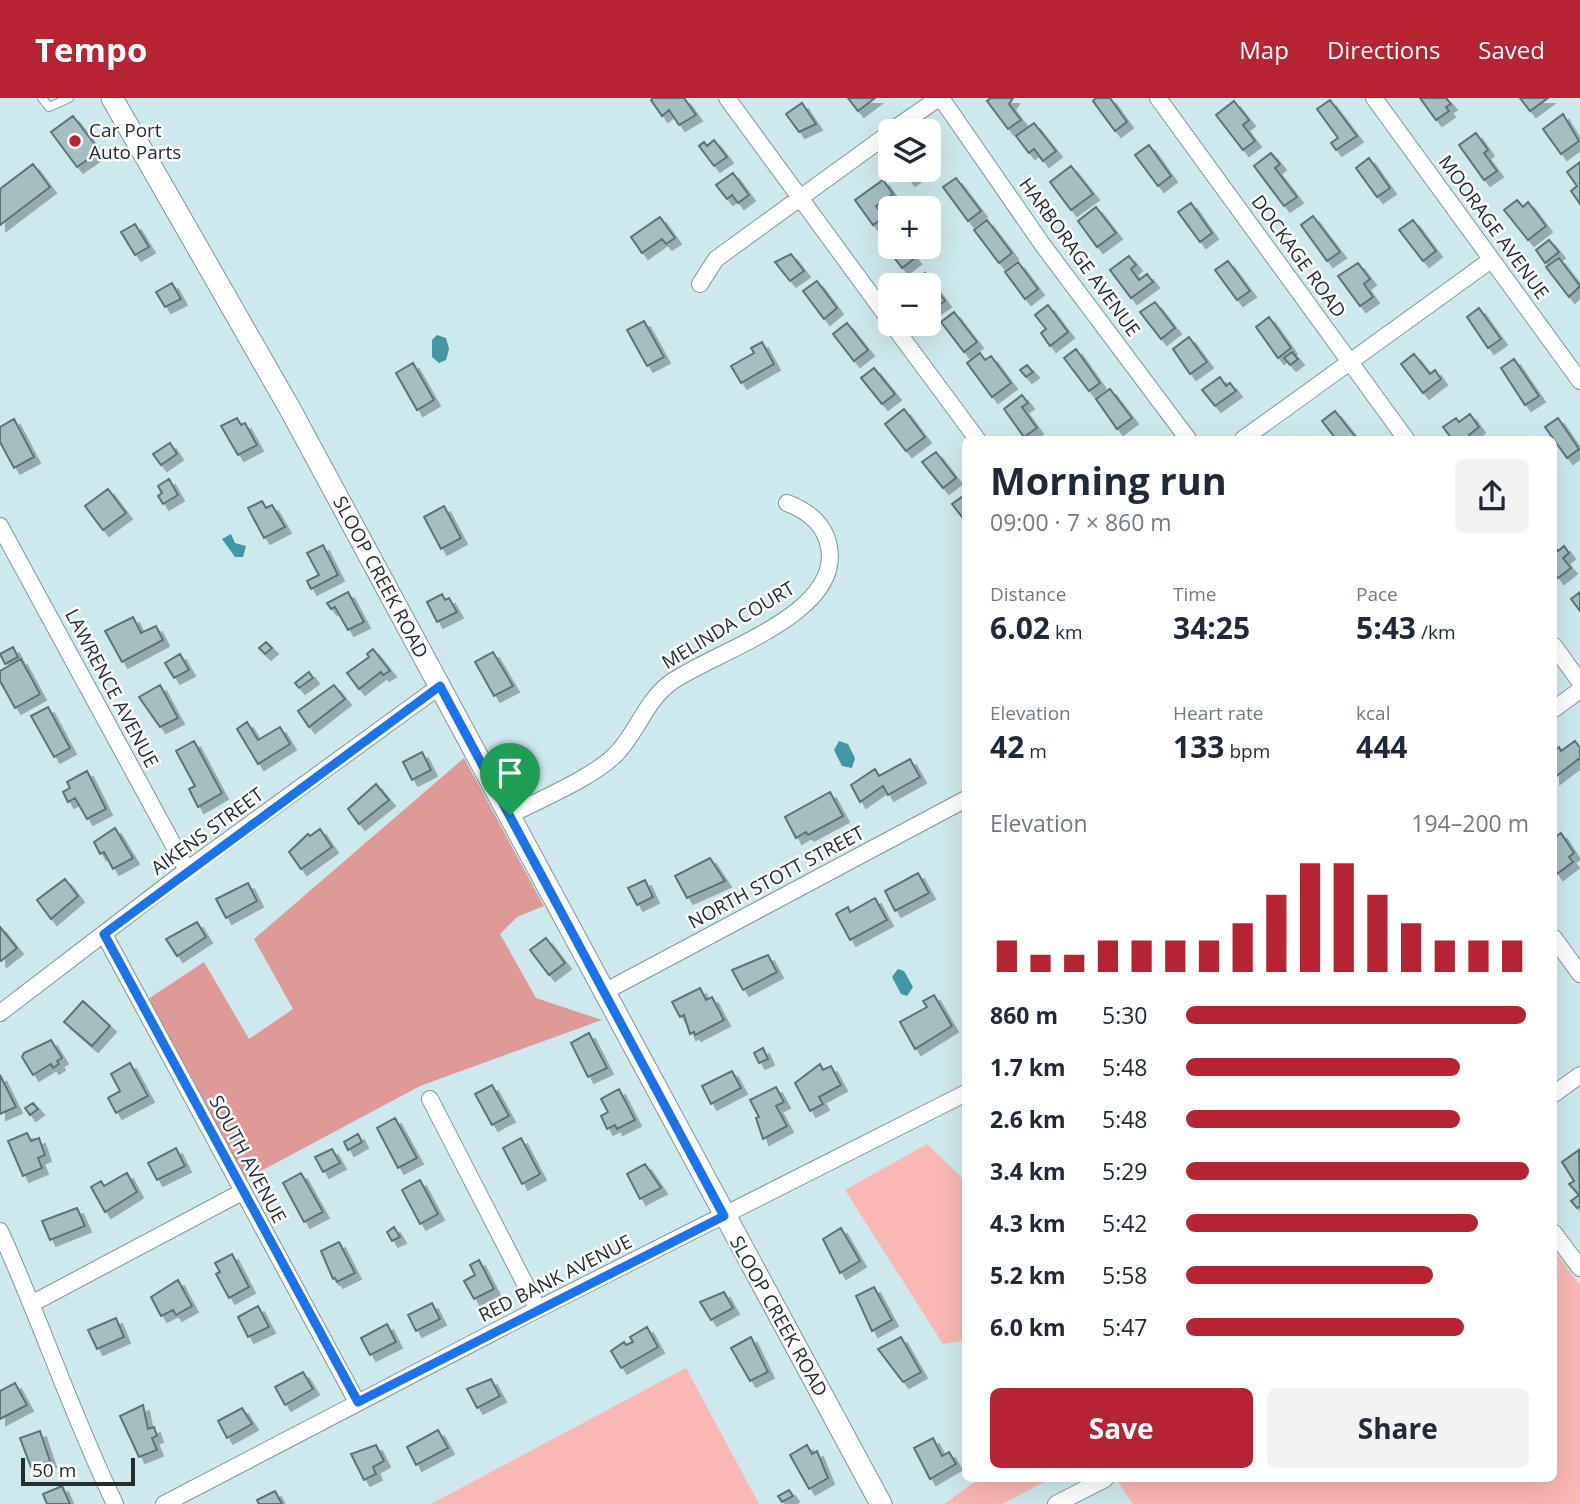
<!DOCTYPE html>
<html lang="en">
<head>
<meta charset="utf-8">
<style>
  :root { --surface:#fff; --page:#f2f2f3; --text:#1f2937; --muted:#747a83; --accent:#b62434 }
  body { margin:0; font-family:"Open Sans",sans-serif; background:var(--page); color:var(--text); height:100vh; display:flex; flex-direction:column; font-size:26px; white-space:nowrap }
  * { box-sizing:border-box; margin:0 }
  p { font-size:23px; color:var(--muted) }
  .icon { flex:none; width:38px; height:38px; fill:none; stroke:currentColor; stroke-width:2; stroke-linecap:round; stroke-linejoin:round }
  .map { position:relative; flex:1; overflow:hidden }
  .side { position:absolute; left:962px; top:338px; width:595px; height:1046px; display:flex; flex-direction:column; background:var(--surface); border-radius:10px; box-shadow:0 7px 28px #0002 }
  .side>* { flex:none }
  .fabs { position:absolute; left:878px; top:21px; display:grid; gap:14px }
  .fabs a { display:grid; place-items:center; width:63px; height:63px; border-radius:10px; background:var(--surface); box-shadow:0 7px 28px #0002; font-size:35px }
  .scale { position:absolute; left:21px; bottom:18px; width:114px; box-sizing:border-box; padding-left:7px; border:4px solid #242e30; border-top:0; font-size:19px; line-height:24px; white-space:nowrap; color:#242e30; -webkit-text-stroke:5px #fff; paint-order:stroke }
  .pin { position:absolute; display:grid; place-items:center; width:60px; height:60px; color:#fff; margin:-72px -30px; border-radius:50% 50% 50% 0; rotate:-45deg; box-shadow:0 0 7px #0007 }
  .pin .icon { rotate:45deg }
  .round { display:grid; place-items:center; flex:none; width:74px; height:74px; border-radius:10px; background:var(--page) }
  .headline { display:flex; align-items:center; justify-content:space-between; height:119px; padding:0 28px }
  h1 { font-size:38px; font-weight:700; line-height:52px }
  .figures { display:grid; grid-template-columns:repeat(3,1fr); gap:10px; height:119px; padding:7px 28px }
  .figures div { display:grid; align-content:center }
  .figures b { font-size:30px; font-weight:700 }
  .figures small { font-size:19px; font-weight:400 }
  .figures p { font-size:19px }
  .chart { height:196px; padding:14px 28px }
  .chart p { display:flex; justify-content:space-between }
  .chart svg { width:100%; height:126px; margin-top:7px; stroke:var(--accent); stroke-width:6 }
  .cta { display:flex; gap:14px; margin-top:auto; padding:14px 28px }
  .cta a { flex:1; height:80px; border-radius:10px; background:var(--accent); color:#fff; font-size:28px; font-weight:700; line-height:80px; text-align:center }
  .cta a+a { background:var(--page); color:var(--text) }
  ul { padding:0 28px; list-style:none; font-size:23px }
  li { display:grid; grid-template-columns:112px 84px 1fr; align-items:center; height:52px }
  li i { height:18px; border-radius:9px; background:var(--accent) }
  header { display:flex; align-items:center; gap:42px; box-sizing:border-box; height:98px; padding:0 35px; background:var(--accent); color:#fff }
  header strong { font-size:33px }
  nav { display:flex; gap:38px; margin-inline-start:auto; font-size:24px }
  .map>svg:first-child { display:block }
</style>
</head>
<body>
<header>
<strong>Tempo</strong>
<nav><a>Map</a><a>Directions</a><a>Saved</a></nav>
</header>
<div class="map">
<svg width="1580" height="1406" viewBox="0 0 1580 1406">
  <defs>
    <filter id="shadow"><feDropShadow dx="6" dy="6" stdDeviation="0" flood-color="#0004"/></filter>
  </defs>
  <rect width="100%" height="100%" fill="#cee9ed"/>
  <path fill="#fab7b4" d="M927,1046L966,1084V1242L943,1246L845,1092Z
    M1554,1152L1580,1188V1406H1133L1116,1381H1554Z
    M686,1270L759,1406H431Z
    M979,1381H1050L1002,1406H944Z"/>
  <path fill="#df9a98" d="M464,660L544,808L517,819L500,836L536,900L602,922L420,988L235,1087L139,907L204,864L249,941L293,911L254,841Z"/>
  <path fill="#4297a4" d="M437,237L446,240L449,251L446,262L439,265L432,259V242Z
    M231,436L235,445L246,448L243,459H235L222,441Z
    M839,643L848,646L855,660L852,670L842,668L834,652Z
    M898,871L904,873L913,889L907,898L901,896L892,879Z"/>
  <path fill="#a4bec2" stroke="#5c7377" stroke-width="2" filter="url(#shadow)" d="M653,0H684L696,17L679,27L669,12L662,18L651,2Z
    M848,0H875L858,13Z
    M991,0H1013L1009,6L1021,22L1008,31L987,3Z
    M1096,0H1110L1127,24L1115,33L1093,3Z
    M1420,0H1446L1451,6L1446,9L1449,13L1436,22Z
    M1520,0H1548L1530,13Z
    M1330,2L1357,38L1336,52L1331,45L1338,40L1317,11Z
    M1234,3L1249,22L1243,27L1255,43L1243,52L1216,17Z
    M802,5L816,26L799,34L786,16Z
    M1563,16L1579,43L1561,56L1543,31Z
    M73,18L100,53L77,69L51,34Z
    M1034,25L1056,53L1043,63L1034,51L1029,55L1016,38Z
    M1476,35L1488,52L1484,55L1497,73L1484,82L1459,47Z
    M714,42L727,59L714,68L699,48L704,44L707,48Z
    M1149,47L1171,78L1158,88L1135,57Z
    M1271,55L1280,66L1275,70L1297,99L1284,108L1254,68Z
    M1369,60L1390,90L1377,99L1356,70Z
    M1580,64V106L1571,93L1577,88L1567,74Z
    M33,66L50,89L0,127V91Z
    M1071,68L1093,96L1071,112L1050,84Z
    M902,72H923L909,82Z
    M733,75L749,97L738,105L732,97L727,101L716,87Z
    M956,80L981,113L968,123L943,89Z
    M883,82L893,96L876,108L884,119L873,127L855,102Z
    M1517,102L1523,109L1528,104L1546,128L1528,142L1504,112Z
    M1191,105L1212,135L1200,144L1178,114Z
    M1096,109L1116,135L1097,149L1078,123Z
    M1313,118L1340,154L1327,163L1301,127Z
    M660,119L675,140L666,146L662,141L642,155L631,139Z
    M987,122L1012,155L999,165L974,132Z
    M1413,122L1436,153L1423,163L1399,132Z
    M135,126L149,149L135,157L121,134Z
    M891,135V149H906L915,160L902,170L881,142Z
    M1549,142L1559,154L1545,165L1536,152Z
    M791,156L804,173L790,183L775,164Z
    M1129,158L1136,167L1131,171L1139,182L1147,176L1153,184L1131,200L1110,172Z
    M1559,160L1580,188L1569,199L1546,169Z
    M1228,163L1250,193L1237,202L1215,172Z
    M1018,164L1038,191L1025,201L1005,174Z
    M1358,165L1370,181L1364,186L1373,199L1360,208L1338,178Z
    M925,175L945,203L932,212L929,187L912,185Z
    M817,183L837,210L824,221L803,193Z
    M172,185L181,201L165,209L156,194Z
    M1155,204L1175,230L1161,241L1140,214Z
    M1048,207L1068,234L1050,248L1041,235L1046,231L1035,217Z
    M1479,210L1501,241L1488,250L1467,219Z
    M954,214L977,244L964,254L941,224Z
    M1269,219L1291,250L1278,260L1256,229Z
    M644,223L664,259L647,268L627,232Z
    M847,225L868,252L854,263L833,236Z
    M1189,239L1207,264L1190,276L1173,251Z
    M762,244L774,266L741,285L731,268L754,255L751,250Z
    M1076,251L1100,285L1089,293L1064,260Z
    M1292,254L1298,261L1290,267L1284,260Z
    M980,255L985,262L991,258L1011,285L992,299L967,265Z
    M1414,256L1430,276L1435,272L1441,281L1423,295L1401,266Z
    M1514,261L1539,298L1525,307L1501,270Z
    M413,265L434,302L417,312L396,275Z
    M1027,267L1033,274L1026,279L1020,272Z
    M874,270L895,296L882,306L861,280Z
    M1220,279L1226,288L1230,285L1236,293L1215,308L1202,292Z
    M1110,291L1132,320L1117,331L1096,301Z
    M1022,297L1028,305L1022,309L1037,330L1024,339L1004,311Z
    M904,311L925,339L906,353L885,326Z
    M1335,313L1357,341H1336L1322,323Z
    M1470,316L1479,329L1469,337L1472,341H1452L1443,329L1456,320L1459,324Z
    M237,320L241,327L245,325L257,347L238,357L221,328Z
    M1558,320L1579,351L1567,360L1545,329Z
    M14,321L34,359L14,370L0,344V329Z
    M170,345L177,356L161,367L153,356Z
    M936,354L956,380L943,390L922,364Z
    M169,381L178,397L163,406L158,398L162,395L158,388Z
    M108,391L126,415L103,432L85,408Z
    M966,396V424L952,406Z
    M262,403L266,410L272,407L285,429L264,440L248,410Z
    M444,408L461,440L441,451L424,419Z
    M323,447L338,477L311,491L307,483L319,477L307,455Z
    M1554,448L1558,453L1564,448L1569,455L1563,460L1571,470L1558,480L1554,475Z
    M348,494L364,524L348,532L335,509L331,511L327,505Z
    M1580,494V513L1571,501Z
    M442,496L445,502L449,500L457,514L437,524L427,504Z
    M133,519L141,535L156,528L163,542L122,564L105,533Z
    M266,544L272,550L265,556L259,550Z
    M13,549L18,559L5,566L0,556Z
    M373,551L390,573L383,577L381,574L359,591L347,575L369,559L367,556Z
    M493,554L513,588L494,598L475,564Z
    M180,556L189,572L174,580L165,565Z
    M21,561L40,596L15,610L0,583V573Z
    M309,574L313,580L299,590L295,585Z
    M160,587L178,620L160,629L139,599Z
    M334,587L345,601L309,629L298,613Z
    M48,609L70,650L54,659L31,618Z
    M247,624L258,642L280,629L290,646L258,666L237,631Z
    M194,643L222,695L198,709L189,691L195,688L176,653Z
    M1575,643L1580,650V660L1554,680V653L1559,649L1561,653Z
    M422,654L431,672L412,682L403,664Z
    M910,661L920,679L888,697L883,688L860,704L851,687L875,671L879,678Z
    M87,673L106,711L87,721L75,700L68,704L63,694L70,690L67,684Z
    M376,686L389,702L359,726L348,711Z
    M830,694L843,718L808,737L806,734L796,740L785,719Z
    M115,730L133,760L113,771L104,754L100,756L94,744Z
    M320,731L332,749L301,771L289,754L308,736L310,738Z
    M1561,735L1574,755L1569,759L1573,764L1557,776L1554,772V740Z
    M710,760L725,783L687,800L675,778Z
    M918,775L929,795L895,813L885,793Z
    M65,781L78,798L51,821L37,802Z
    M645,782L653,799L637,807L628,790Z
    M248,785L257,803L226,820L216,801Z
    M875,800L887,822L850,842L836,816L848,809L850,814Z
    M197,824L206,839L177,858L166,841Z
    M0,829L17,850L1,863L0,862Z
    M546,840L565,865L549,877L530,852Z
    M768,857L777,874L743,892L732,872Z
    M700,890L706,902L712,899L724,922L695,937L694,934L690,936L684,917L680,919L672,904Z
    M934,897L952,928L915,951L900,924L927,909L923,903Z
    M83,903L110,928L92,948L64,924Z
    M589,935L607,970L588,979L571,945Z
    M51,942L62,960L57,963L59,966L53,970L51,966L33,977L22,959L24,955Z
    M763,950L768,961L759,965L754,955Z
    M130,965L148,998L116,1015L108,1000L120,993L111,976Z
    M820,966L823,972L831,968L841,987L819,999L823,1006L810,1013L795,985Z
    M732,973L741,990L711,1006L702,988Z
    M0,977L16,1009L0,1016Z
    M492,987L509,1018L492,1027L475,996Z
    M776,989L784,1004L776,1008L787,1028L763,1041L756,1020L759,1019L750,1002Z
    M619,991L635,1022L617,1031L615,1027L607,1031L601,1018L608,1014L601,1001Z
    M33,1005L38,1011L30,1017L25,1010Z
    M395,1020L417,1060L398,1070L377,1030Z
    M27,1035L31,1043L39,1040L45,1057L38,1060L42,1070L23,1078L8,1043Z
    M358,1036L362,1044L348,1052L344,1044Z
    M521,1040L540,1076L522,1086L503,1050Z
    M176,1050L185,1068L157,1082L148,1065Z
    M332,1051L340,1065L323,1074L315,1059Z
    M1579,1052L1580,1108L1577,1110L1571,1103L1579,1097L1569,1086L1574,1083L1562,1064Z
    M645,1066L661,1090L640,1101L627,1076Z
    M127,1075L137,1094L105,1114L91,1089L101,1083L104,1088Z
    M301,1075L323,1114L304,1124L283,1085Z
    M420,1082L438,1116L420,1126L402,1092Z
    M77,1110L85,1128L50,1142L42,1123Z
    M394,1129L400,1139L392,1143L387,1134Z
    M841,1130L860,1163L840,1175L823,1141Z
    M339,1144L355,1175L337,1184L335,1180L333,1181L321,1153Z
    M232,1156L249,1189L229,1200L216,1176L220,1174L215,1165Z
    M479,1162L494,1191L474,1201L464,1183L475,1177L470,1167Z
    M178,1182L192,1208L176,1217L173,1212L161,1218L151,1199Z
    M874,1189L892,1222L872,1233L856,1198Z
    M724,1194L733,1210L711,1222L700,1204Z
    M432,1205L440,1221L416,1233L408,1217Z
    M258,1208L269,1229L248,1239L238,1219Z
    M116,1220L124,1239L97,1251L88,1232Z
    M387,1226L396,1244L370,1257L361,1240Z
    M647,1229L658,1249L621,1270L611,1253L624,1244L626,1247L633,1244L630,1239Z
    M751,1239L768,1274L750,1283L731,1250Z
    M901,1239L921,1274L903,1284L878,1251Z
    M303,1274L313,1291L285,1307L275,1289Z
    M491,1281L500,1298L477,1310L467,1291Z
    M15,1285L27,1307L0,1321V1293Z
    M143,1307L148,1331L154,1329L157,1338L152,1340L157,1352L139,1359L120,1318Z
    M242,1310L252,1326L227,1340L218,1323Z
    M438,1332L448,1350L416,1367L407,1349Z
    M40,1333L50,1363L31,1369L20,1340Z
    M933,1340L942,1358L949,1354L956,1366L930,1381L914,1350Z
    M376,1347L384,1363L373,1369L376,1376L364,1382L351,1356Z
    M807,1347L812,1356L817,1353L828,1380L809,1391L790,1357Z
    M62,1388L70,1406H47L43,1396Z
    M789,1392L793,1398L782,1404L778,1398Z
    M275,1393L282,1406H259L257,1402Z"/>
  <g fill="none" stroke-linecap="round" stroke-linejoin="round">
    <g stroke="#7d969a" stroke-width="10">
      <path id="service" d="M42,0L49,9L69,0"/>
    </g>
    <g stroke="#7d969a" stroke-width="18">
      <path id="minor" d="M727,0L891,224
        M941,0L1042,146L1188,341
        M1158,0L1406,341
        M1374,0L1580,283
        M891,33L939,0
        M700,186L716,161L891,34
        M892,226L977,341
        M1243,341L1491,162
        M0,428L187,772
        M1554,548L1580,584
        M1554,611L1580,592
        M510,717C539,702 594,679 616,656C637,635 645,604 670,585C715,553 842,517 829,449C825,426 808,413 787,405
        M104,836L357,1304
        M1554,840L1580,876
        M606,893L966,701
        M0,915L187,772L440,588
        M1554,996L1580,977
        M430,1001L538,1211
        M0,1133C41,1223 72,1317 115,1406
        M1554,1135L1580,1170
        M33,1205L242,1094
        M164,1406L538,1211L966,995
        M1056,1406L1105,1381"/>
    </g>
    <g stroke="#7d969a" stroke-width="23">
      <path id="tertiary" d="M112,0L290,311L881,1406"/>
    </g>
    <use href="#service" stroke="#fff" stroke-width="8"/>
    <use href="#minor" stroke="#fff" stroke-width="16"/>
    <use href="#tertiary" stroke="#fff" stroke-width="21"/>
  </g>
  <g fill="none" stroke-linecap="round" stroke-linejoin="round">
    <g stroke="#fff" stroke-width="14">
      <path id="route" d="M440,588L724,1118L358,1304L104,836Z"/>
    </g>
    <use href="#route" stroke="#1a73e8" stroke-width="9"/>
  </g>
  <circle fill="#b62434" stroke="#fff" stroke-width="2.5" cx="75" cy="43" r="7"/>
  <g text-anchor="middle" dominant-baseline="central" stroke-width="5" stroke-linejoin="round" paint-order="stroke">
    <g font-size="19" fill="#242e30" stroke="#fff" text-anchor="start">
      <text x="89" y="32">Car Port<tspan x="89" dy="22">Auto Parts</tspan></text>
    </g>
    <g font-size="19" fill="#242e30" stroke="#fff">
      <text transform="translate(1494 129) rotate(54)">MOORAGE AVENUE</text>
      <text transform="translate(1299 158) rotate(54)">DOCKAGE ROAD</text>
      <text transform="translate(1080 159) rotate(54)">HARBORAGE AVENUE</text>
      <text transform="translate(381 479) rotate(62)">SLOOP CREEK ROAD</text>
      <text transform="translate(728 527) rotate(-31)">MELINDA COURT</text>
      <text transform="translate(112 590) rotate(62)">LAWRENCE AVENUE</text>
      <text transform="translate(207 733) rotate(-36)">AIKENS STREET</text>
      <text transform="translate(776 779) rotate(-28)">NORTH STOTT STREET</text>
      <text transform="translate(248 1061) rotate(62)">SOUTH AVENUE</text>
      <text transform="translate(555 1180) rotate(-27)">RED BANK AVENUE</text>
      <text transform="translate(779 1218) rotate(61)">SLOOP CREEK ROAD</text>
    </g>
  </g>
</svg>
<div class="fabs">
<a><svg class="icon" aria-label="layers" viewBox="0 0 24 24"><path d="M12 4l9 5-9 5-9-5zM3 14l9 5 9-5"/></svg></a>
<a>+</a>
<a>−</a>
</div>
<div class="scale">50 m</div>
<div class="pin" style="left:510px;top:717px;background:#1e9e55"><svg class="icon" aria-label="arrive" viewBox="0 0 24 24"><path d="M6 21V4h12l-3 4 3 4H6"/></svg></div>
<section class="side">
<div class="headline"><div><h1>Morning run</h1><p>09:00 · 7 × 860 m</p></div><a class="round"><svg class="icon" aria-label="share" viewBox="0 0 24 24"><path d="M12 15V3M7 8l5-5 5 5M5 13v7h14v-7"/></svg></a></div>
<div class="figures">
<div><p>Distance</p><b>6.02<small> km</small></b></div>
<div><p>Time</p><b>34:25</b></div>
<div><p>Pace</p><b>5:43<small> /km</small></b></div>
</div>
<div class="figures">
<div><p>Elevation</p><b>42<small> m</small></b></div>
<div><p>Heart rate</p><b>133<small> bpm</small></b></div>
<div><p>kcal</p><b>444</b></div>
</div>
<div class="chart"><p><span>Elevation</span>194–200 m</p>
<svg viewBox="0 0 160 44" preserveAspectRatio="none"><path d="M5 44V33M15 44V38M25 44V38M35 44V33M45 44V33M55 44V33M65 44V33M75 44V27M85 44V17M95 44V6M105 44V6M115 44V17M125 44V27M135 44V33M145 44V33M155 44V33"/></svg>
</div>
<ul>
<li><b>860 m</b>5:30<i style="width:99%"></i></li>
<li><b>1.7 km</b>5:48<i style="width:80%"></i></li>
<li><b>2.6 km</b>5:48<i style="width:80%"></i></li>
<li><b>3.4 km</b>5:29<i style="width:100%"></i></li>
<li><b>4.3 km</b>5:42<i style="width:85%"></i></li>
<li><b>5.2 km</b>5:58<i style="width:72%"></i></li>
<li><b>6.0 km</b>5:47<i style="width:81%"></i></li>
</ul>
<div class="cta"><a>Save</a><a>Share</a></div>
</section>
</div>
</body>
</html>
